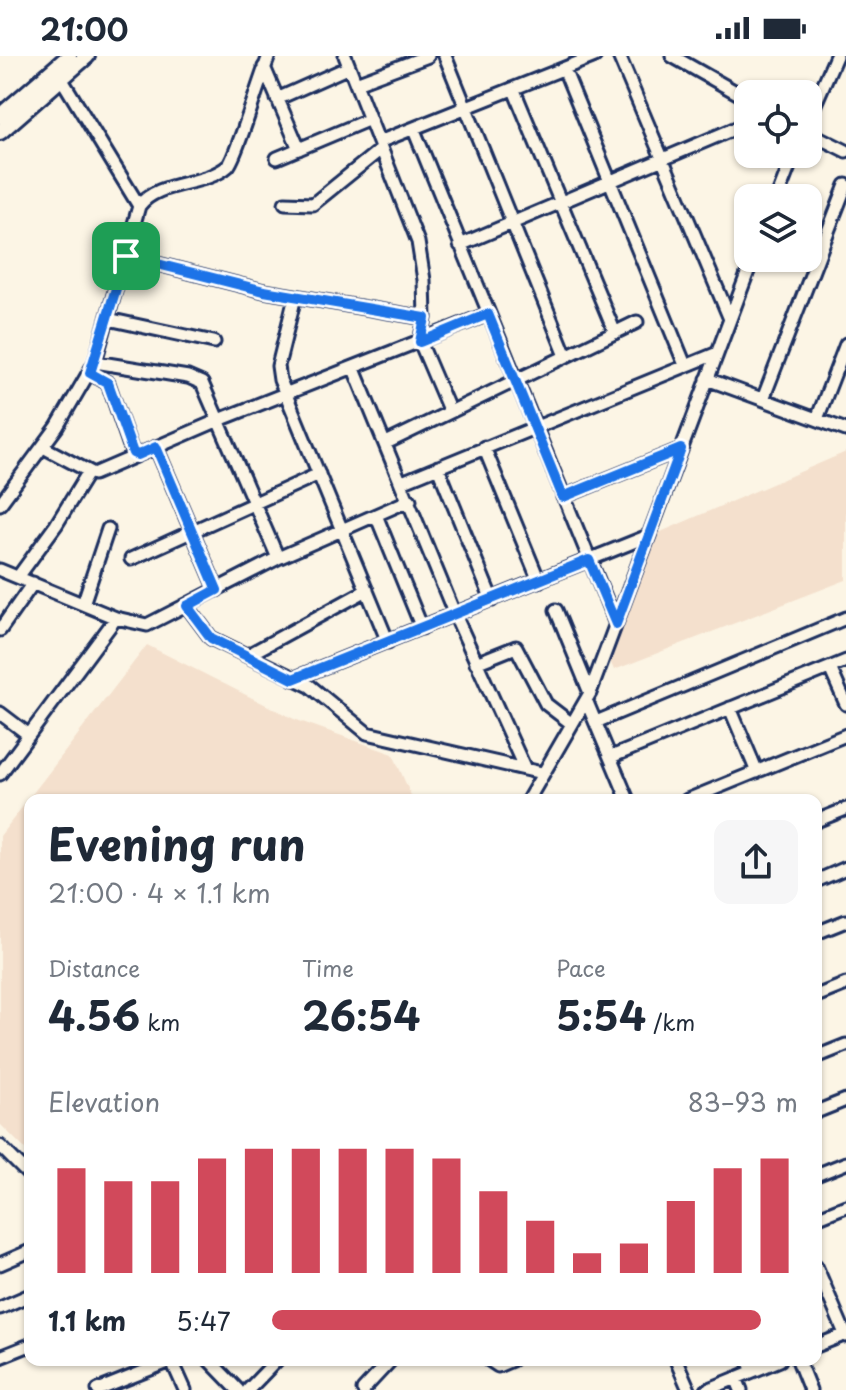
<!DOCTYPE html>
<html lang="en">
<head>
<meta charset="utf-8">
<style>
  :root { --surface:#fff; --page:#f6f6f7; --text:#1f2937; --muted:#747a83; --accent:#d1495b }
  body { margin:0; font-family:"Playpen Sans",sans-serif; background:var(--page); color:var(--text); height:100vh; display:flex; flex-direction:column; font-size:30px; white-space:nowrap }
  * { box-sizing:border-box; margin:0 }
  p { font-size:26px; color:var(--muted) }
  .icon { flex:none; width:44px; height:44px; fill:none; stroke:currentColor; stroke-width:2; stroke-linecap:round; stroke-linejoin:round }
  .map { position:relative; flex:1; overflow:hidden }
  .drawer { position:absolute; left:24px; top:738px; width:798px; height:572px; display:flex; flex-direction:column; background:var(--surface); border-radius:16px; box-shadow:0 2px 6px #0004 }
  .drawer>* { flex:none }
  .fabs { position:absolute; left:734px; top:24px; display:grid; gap:16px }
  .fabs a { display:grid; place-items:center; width:88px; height:88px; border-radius:16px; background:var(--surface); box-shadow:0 2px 6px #0004; font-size:40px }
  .pin { position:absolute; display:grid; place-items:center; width:68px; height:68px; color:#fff; margin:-34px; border-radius:16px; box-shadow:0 4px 12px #0006 }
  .round { display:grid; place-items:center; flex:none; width:84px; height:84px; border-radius:16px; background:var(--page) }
  .overview { display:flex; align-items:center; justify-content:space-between; height:136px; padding:0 24px }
  h1 { font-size:44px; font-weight:700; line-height:60px }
  .stats { display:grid; grid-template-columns:repeat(3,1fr); gap:12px; height:136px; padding:8px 24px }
  .stats div { display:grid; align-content:center }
  .stats b { font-size:40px; font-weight:700 }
  .stats small { font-size:22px; font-weight:400 }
  .stats p { font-size:22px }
  .chart { height:224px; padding:16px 24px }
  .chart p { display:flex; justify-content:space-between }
  .chart svg { width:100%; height:144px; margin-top:8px; stroke:var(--accent); stroke-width:6 }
  ul { padding:0 24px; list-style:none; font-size:26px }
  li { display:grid; grid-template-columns:128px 96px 1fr; align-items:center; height:60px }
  li i { height:20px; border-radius:10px; background:var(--accent) }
  .status { display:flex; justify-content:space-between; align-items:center; height:56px; padding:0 40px; background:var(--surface); direction:ltr }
  .status svg { height:22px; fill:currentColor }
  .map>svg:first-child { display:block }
</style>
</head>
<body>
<div class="status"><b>21:00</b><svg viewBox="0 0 49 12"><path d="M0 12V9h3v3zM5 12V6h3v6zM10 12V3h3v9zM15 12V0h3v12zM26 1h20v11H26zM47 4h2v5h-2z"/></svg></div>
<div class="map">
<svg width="846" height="1334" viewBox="0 0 846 1334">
  <rect width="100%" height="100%" fill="#fcf5e5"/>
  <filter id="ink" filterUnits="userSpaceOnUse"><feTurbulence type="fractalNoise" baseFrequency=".0125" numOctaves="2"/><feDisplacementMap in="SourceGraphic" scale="16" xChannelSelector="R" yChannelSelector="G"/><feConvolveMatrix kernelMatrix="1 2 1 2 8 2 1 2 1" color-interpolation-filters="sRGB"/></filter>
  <g filter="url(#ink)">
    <path fill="#f4e0cd" d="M846,396V524L614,614L609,603L656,478Z
      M147,589L294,663L393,698L413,744H30V1098L0,1068V780Z"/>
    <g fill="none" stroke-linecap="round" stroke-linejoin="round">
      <g stroke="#1b2f5e" stroke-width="17">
        <path id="minor" d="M345,0L418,186L424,224L425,262L420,286L450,356
          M445,0L566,300
          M619,0L730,263
          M672,0L748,43
          M264,11L299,93
          M564,13L685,309
          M61,22L139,150
          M356,27L428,0
          M514,34L615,277
          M277,43L349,11
          M808,64L836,0
          M414,74L616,568
          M808,76L846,95
          M379,86L595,0
          M277,102L370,63
          M777,142L794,98
          M285,147L313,148L381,93
          M460,189L748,67
          M126,200L264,235L425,262
          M295,241L278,310L280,324L388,586
          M108,263L214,286
          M95,306L188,321L202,327L278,502
          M354,313L455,559L525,713
          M90,317L108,327L131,393L138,399L219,364L488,258
          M707,323L846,374
          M763,343L846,129
          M817,363L846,288
          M386,387L637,266
          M43,391L94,418L136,400
          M156,391L217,534
          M484,391L539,525
          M438,411L492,544
          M402,426L715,298
          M563,441L681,393
          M0,448L57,371L95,306L139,150C158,124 204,131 228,110C236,102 261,19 269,0
          M376,459L422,572
          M131,503L319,418
          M0,514L116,562L147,569L278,502L410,444
          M18,521L56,469L88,417
          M83,548L108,473
          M187,550L211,582L310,630L367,677L542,717
          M556,554L590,637
          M0,574L33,527
          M248,599L367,534
          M476,607L516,591L546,648L572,668
          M830,612L846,648
          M293,623L648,480
          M586,644L628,744
          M730,652L757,716
          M0,657L29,679
          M596,666L846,562
          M611,701L846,605
          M0,718L116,562
          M528,744L590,637L753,202
          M687,744L846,679
          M816,765L846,753
          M816,825L846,812
          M816,877L846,865
          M816,940L846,928
          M816,1001L846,989
          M816,1056L846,1044
          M0,1090L30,1120
          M816,1119L846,1107
          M816,1162L846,1150
          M0,1208L30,1195
          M816,1210L846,1280
          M0,1252L30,1239
          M816,1290L846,1278
          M0,1301L30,1289
          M209,1304L238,1334
          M489,1304L498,1310L512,1304
          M676,1304L689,1334
          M748,1304L753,1315
          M798,1304L810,1334
          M172,1305L185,1334
          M736,1322L741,1334
          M98,1334L173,1304
          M248,1334L277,1304
          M363,1334L391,1304
          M707,1334L780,1304"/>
      </g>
      <g stroke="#1b2f5e" stroke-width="20">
        <path id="major" d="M0,60L69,0
          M0,76L87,0"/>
      </g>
      <use href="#minor" stroke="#fcf5e5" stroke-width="11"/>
      <use href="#major" stroke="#fcf5e5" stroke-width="14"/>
    </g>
  </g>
  <g fill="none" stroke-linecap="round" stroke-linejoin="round" filter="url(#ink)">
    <g stroke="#fff" stroke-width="16">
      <path id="route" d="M126,200L264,235L425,262L420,286L488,258L563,441L681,393L616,568L589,504L293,623L211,582L187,550L217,534L156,391L138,399L133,397L108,327L90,317Z"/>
    </g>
    <use href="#route" stroke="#1a73e8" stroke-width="10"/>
  </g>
</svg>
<div class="fabs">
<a><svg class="icon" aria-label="locate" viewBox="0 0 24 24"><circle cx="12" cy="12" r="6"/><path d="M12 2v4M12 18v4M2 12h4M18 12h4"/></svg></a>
<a><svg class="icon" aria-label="layers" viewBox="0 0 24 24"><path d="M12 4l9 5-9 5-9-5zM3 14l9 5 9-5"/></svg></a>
</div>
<div class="pin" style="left:126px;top:200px;background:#1e9e55"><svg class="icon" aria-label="arrive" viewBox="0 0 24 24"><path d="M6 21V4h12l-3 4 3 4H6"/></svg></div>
<section class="drawer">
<div class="overview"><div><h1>Evening run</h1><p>21:00 · 4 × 1.1 km</p></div><a class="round"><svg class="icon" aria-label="share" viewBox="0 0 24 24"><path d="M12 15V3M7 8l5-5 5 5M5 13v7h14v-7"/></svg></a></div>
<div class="stats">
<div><p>Distance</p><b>4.56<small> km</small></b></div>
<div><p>Time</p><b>26:54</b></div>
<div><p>Pace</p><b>5:54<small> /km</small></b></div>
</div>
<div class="chart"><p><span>Elevation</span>83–93 m</p>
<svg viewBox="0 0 160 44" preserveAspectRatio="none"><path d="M5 44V12M15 44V16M25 44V16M35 44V9M45 44V6M55 44V6M65 44V6M75 44V6M85 44V9M95 44V19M105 44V28M115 44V38M125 44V35M135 44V22M145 44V12M155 44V9"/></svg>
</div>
<ul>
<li><b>1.1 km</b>5:47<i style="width:93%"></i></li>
</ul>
</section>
</div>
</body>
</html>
